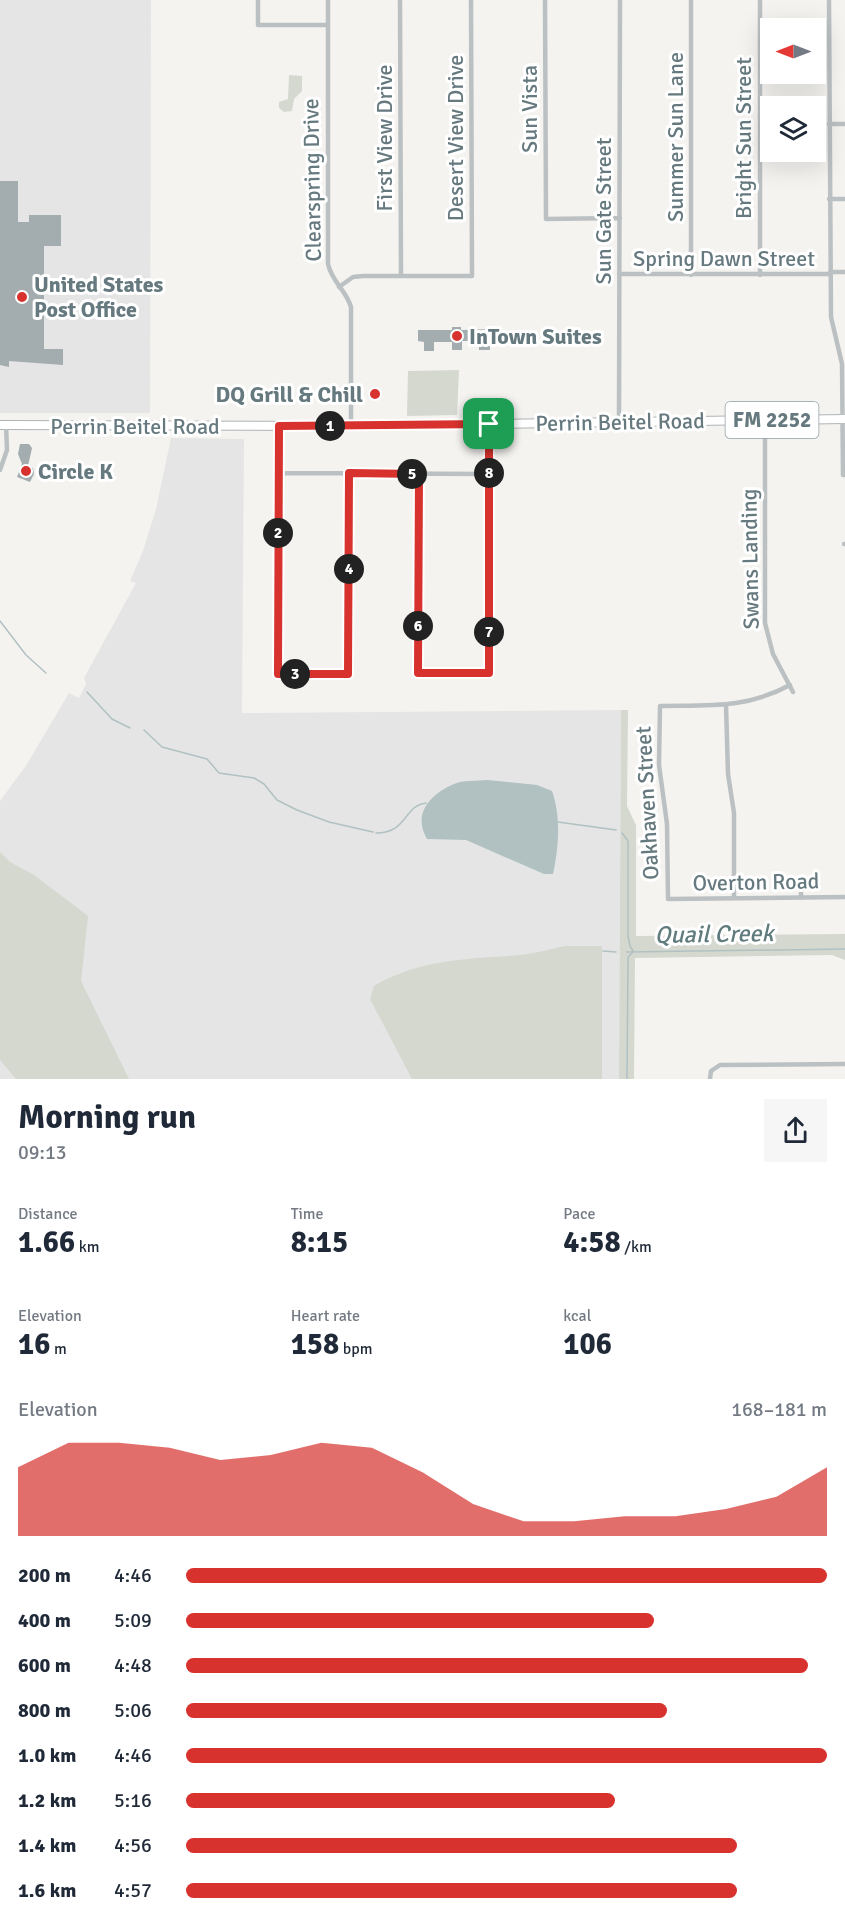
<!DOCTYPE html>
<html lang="en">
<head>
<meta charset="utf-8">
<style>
  :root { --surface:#fff; --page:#f6f6f7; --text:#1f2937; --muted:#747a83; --accent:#d7322d }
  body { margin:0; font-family:Signika,sans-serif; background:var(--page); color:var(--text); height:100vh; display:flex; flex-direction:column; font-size:22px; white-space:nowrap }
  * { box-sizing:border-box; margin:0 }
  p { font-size:20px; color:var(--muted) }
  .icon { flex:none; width:33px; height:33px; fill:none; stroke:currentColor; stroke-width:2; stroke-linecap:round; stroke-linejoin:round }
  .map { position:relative; height:1079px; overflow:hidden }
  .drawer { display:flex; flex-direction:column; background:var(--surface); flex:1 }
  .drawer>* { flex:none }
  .needle { width:39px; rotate:270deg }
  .tools { position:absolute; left:760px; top:18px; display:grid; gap:12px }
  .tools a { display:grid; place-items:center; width:66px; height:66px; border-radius:0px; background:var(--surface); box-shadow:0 6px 24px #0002; font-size:30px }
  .pin { position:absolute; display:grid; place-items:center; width:51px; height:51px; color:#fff; margin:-26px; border-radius:12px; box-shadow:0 3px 9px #0006 }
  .km { position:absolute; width:30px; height:30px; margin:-15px; border-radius:50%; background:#222; color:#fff; font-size:16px; line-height:30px; text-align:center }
  .round { display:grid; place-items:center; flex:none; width:63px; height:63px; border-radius:0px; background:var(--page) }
  .headline { display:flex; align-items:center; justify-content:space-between; height:102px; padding:0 18px }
  h1 { font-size:33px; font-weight:800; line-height:45px }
  .figures { display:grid; grid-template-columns:repeat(3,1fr); gap:9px; height:102px; padding:6px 18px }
  .figures div { display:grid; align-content:center }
  .figures b { font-size:30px; font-weight:800 }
  .figures small { font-size:16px; font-weight:400 }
  .figures p { font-size:16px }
  .chart { height:168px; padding:12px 18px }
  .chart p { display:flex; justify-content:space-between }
  .chart svg { width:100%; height:108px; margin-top:6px; fill:var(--accent); opacity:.7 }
  ul { padding:0 18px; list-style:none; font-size:20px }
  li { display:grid; grid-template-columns:96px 72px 1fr; align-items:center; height:45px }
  li i { height:15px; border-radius:8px; background:var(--accent) }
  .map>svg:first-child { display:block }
</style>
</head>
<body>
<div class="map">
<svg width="845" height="1079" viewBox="0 0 845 1079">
  <rect width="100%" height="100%" fill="#f4f3f0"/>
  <path fill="#e4e5e4" d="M0,0H151L150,413H0Z
    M171,438L244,439L242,713L621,710L619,1079H0V801L27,764L69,693L79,698L86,684L84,678L136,583L130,581L143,551L156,509Z"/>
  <path fill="#d4d8cf" d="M289,75L302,76V91L294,99L292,111L284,112L279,108V102L288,99Z
    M459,370L457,415L407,416L408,371Z
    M621,710H628L627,806L636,825V936L845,934V960L832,955L635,958L634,1079H619Z
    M0,852L10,862L34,875L88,916L81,981L129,1079H16L0,1060Z
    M565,946H602V1079H412L370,999L374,986C419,959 468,959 519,955C534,954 550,949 565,946Z"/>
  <path fill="#b1c1c2" d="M487,780L537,785L552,791C561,816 559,847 553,874H544L466,840L427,839C412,813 431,794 454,784C463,780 477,781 487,780Z"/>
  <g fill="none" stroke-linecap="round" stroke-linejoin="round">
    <path stroke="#b1c1c2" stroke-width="1.5" d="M0,621L26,655L46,673
      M87,692L112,719L130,728
      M144,730L162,747L207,759L219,773L254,778L264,784L277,800L297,810L329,822L373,832
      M558,822L616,830
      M376,833C408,833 403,806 426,803
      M622,833L628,841V936L630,946L633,951
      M603,951L616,952
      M627,952L845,949
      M627,1079L628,957L633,952"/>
  </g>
  <path fill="#a3adaf" d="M0,181H18V222H29V215H61V246H44V349H63V365L9,361V367L0,365Z
    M452,327H461V330L495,329V341H490V350H479V341H462V350H452V342H434V351H424V342L418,341V330H452Z
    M20,444H29L32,448L28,466L33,468L34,474L30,482L17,477L22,464L18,454Z"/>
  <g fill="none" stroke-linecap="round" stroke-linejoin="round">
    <g stroke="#aeb4b6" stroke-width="10">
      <path id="primary" d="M0,425L335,426L845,419"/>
    </g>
    <path stroke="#bbc0c2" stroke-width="4.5" d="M258,0V25H328
      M328,0V264C332,282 346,290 351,307V425
      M400,0L401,276
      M545,0L546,219L620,218
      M691,0V275
      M760,0V275
      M829,0L831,317L842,364L843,475H845
      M829,124H845
      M829,199H845
      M830,272H845
      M619,274H830
      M339,287L353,277L363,276H472L471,0
      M765,420V623L773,654L793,692
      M619,423L620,0
      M279,426L278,674H348L349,473
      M0,470L7,450L6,425
      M279,473L489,474
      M419,474L418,673H489V424
      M844,544H845
      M790,685C746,709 708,705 660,706L659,765L667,824L668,899L845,897
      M726,705L728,774L734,813V898
      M801,878V898
      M710,1079L711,1071L720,1065L845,1064"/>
    <use href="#primary" stroke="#fff" stroke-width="8"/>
  </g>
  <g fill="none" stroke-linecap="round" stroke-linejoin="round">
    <g stroke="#fff" stroke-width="12">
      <path id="route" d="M489,424V673H418L419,474L349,473L348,674H278L279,426Z"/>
    </g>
    <use href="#route" stroke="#d7322d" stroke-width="8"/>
  </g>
  <g fill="#d7322d" stroke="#fff" stroke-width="2">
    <circle cx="22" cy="297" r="6"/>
    <circle cx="457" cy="336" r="6"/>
    <circle cx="375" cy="394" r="6"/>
    <circle cx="26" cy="471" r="6"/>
  </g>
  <g text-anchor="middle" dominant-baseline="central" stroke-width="6" stroke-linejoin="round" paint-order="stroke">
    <rect fill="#fff" stroke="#93a1a5" stroke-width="1.5" x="725.5" y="402" width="93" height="36" rx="4.5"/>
    <g font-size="21" font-weight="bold" fill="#65797f">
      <text x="772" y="420">FM 2252</text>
    </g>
    <g font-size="22" fill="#65797f" stroke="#fff">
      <text transform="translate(529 109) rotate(-90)">Sun Vista</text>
      <text transform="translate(675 137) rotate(-90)">Summer Sun Lane</text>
      <text transform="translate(384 138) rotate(-90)">First View Drive</text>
      <text transform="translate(455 138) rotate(-90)">Desert View Drive</text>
      <text transform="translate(743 138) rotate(-90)">Bright Sun Street</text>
      <text transform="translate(312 180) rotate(-91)">Clearspring Drive</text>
      <text transform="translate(603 211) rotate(-90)">Sun Gate Street</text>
      <text x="724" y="258">Spring Dawn Street</text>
      <text transform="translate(620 422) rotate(-1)">Perrin Beitel Road</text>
      <text x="135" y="426">Perrin Beitel Road</text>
      <text transform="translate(750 559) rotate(-91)">Swans Landing</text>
      <text transform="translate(647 803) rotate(-93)">Oakhaven Street</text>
      <text transform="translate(756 882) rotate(-1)">Overton Road</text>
    </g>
    <g font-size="22" font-weight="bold" fill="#65797f" stroke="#fff" text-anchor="start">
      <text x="34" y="284">United States<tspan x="34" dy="25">Post Office</tspan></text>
      <text x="469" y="336">InTown Suites</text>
      <text x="363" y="394" text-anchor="end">DQ Grill &amp; Chill</text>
      <text x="38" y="471">Circle K</text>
    </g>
    <g font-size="24" font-style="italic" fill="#607b7d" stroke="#fff">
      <text transform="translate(714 934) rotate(-1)">Quail Creek</text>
    </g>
  </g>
</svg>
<div class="tools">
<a><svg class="needle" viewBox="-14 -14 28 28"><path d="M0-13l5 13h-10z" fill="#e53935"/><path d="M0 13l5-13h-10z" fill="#747a83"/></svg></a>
<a><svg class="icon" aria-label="layers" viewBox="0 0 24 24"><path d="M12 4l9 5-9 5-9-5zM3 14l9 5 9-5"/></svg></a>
</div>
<div class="pin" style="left:489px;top:424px;background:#1e9e55"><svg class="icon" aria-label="arrive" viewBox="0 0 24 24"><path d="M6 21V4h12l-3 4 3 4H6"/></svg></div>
<b class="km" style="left:330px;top:426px">1</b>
<b class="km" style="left:278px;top:533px">2</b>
<b class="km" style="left:295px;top:674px">3</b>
<b class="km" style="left:349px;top:569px">4</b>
<b class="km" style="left:412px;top:474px">5</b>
<b class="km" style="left:418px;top:626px">6</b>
<b class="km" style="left:489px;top:632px">7</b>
<b class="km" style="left:489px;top:473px">8</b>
</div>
<section class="drawer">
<div class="headline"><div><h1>Morning run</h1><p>09:13</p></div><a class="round"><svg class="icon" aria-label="share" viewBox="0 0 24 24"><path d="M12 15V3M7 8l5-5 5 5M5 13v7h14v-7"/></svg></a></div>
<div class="figures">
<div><p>Distance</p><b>1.66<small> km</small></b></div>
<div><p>Time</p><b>8:15</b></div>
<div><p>Pace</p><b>4:58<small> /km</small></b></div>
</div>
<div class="figures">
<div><p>Elevation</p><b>16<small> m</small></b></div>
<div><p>Heart rate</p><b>158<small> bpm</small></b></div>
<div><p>kcal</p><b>106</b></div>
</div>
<div class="chart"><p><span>Elevation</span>168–181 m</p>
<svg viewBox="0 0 160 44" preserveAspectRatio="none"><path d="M0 44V16L10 6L20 6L30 8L40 13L50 11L60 6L70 8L80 18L90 31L100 38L110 38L120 36L130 36L140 33L150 28L160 16V44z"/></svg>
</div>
<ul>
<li><b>200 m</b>4:46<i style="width:100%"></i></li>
<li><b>400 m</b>5:09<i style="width:73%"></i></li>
<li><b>600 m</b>4:48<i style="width:97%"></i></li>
<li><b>800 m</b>5:06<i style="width:75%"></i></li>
<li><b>1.0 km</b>4:46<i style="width:100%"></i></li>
<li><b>1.2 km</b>5:16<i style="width:67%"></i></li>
<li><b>1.4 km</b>4:56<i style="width:86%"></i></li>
<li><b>1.6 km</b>4:57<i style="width:86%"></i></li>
</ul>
</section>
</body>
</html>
